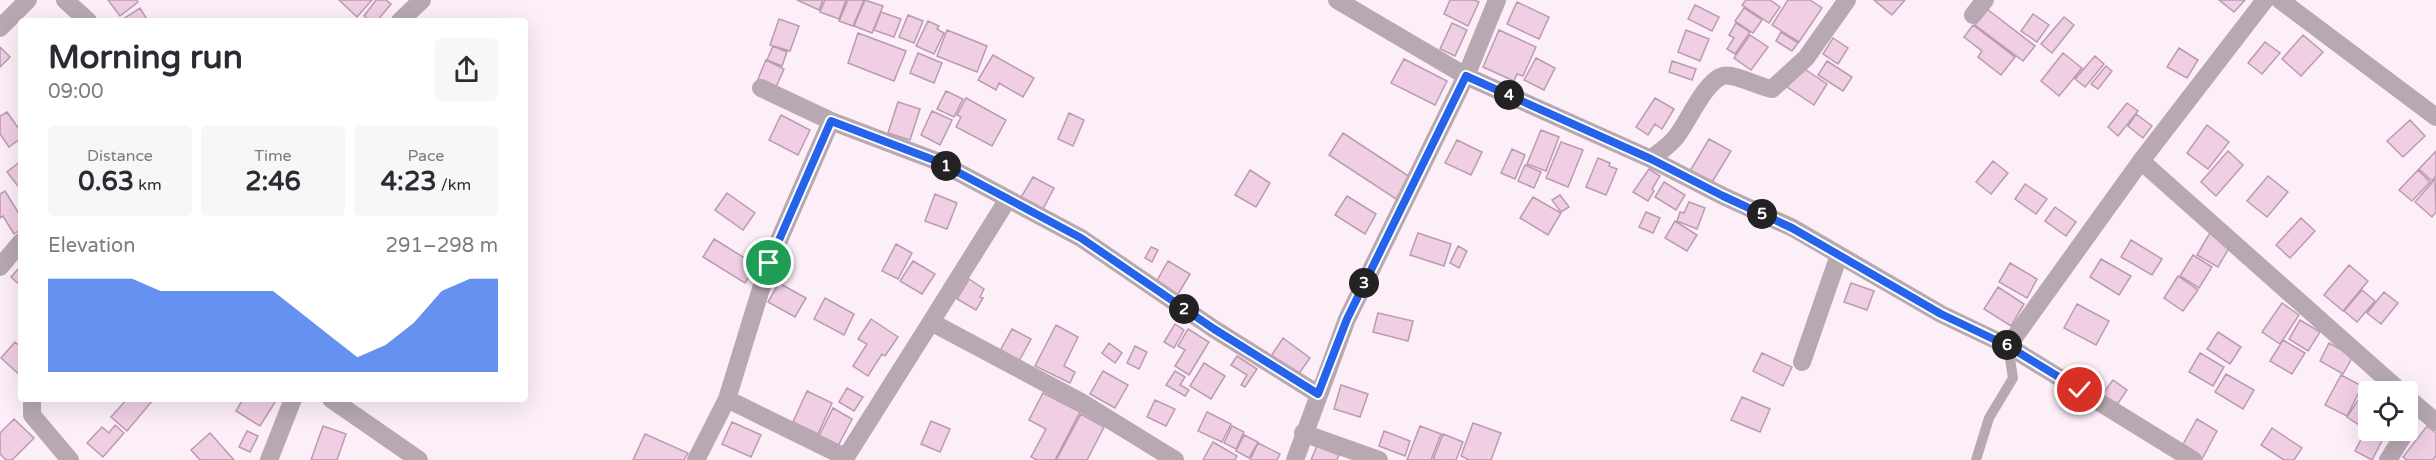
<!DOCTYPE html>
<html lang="en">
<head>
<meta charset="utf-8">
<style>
  :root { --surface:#fff; --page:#f7f7f7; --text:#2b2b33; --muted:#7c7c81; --accent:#2563eb }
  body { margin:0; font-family:"Varela Round",sans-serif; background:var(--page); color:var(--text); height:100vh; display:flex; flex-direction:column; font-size:22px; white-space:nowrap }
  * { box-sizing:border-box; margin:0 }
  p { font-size:20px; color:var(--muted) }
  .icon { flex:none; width:33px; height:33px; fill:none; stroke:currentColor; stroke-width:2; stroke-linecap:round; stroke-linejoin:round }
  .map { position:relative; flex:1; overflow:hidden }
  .details { position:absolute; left:18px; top:18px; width:510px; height:384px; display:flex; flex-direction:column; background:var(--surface); border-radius:6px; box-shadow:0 6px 24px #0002 }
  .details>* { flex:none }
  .tools { position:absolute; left:2358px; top:381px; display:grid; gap:12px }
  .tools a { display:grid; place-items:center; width:60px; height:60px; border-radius:6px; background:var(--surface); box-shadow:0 6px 24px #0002; font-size:30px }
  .pin { position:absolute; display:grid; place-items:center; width:51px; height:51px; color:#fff; margin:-26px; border:3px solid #fff; border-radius:50%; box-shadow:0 2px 6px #0007 }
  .km { position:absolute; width:30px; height:30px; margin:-15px; border-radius:50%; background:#222; color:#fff; font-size:16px; line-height:30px; text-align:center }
  .round { display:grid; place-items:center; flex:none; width:63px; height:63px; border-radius:6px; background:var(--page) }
  .summary { display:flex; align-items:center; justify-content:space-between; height:102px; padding:0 30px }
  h1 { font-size:33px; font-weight:700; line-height:45px }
  .figures { display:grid; grid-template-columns:repeat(3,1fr); gap:9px; height:102px; padding:6px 30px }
  .figures div { display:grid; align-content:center; border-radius:6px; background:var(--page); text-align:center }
  .figures b { font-size:26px; font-weight:700 }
  .figures small { font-size:16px; font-weight:400 }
  .figures p { font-size:16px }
  .chart { height:168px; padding:12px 30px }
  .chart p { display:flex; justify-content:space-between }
  .chart svg { width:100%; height:108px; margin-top:6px; fill:var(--accent); opacity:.7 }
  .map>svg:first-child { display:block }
</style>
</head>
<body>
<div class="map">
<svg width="2436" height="460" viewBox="0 0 2436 460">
  <rect width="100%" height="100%" fill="#fdeff8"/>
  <path fill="#f0cee3" stroke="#bb9bb0" stroke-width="1.5" d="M108,0H137L138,2L120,16Z
    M339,0H372L357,17Z
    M376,0H386L391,4L377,21H370L364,16Z
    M797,0H823L819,10Z
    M825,0H846L839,19L820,12Z
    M848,0H864L853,26L839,21Z
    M865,0L883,6L872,33L854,26Z
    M1450,0H1474L1479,2L1468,26L1444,14Z
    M1746,0H1770L1780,7L1769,23L1742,5Z
    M1788,0H1810L1822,8L1799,42L1772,25Z
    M1874,0H1905L1892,15Z
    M2219,0H2245L2234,12Z
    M1517,2L1549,17L1539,39L1507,24Z
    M1695,5L1719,17L1712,31L1688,19Z
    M140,8L148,21H120Z
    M1744,8L1762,20L1753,33L1735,21Z
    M1987,9L2035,46L2023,61L1975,25Z
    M881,12L901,19L894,37L874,30Z
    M2033,14L2049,25L2037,42L2021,31Z
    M908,15L923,21L914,43L899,37Z
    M2064,17L2074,25L2052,53L2041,44Z
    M779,19L799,26L790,51L770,45Z
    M928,21L939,26L937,29L944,33L934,54L916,46Z
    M1452,23L1467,30L1455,56L1440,49Z
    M1736,23L1750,32L1735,54L1727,49L1734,38L1729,35Z
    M1973,25L2015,57L2001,75L1978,57L1982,51L1964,37Z
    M947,30L987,46L977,72L937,56Z
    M1499,30L1536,47L1523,76L1517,74L1514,81L1483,67Z
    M1686,30L1709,39L1700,61L1678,52Z
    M1781,32L1798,43L1792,51L1776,41Z
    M858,33L906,51L894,81L848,63Z
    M1750,35L1768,47L1751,70L1734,58Z
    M2303,35L2323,52L2301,76L2282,59Z
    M1833,38L1848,48L1838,64L1823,54Z
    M2265,42L2280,53L2262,74L2248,63Z
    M773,46L787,52L782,66L767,60Z
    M0,47L10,57L0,67Z
    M2179,48L2198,60L2187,78L2167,67Z
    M918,53L942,63L934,83L910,73Z
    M2063,53L2082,68L2059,96L2041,81Z
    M993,55L1034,78L1023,97L999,83L996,90L978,80Z
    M2095,56L2104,64L2085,87L2075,79Z
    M1536,58L1555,68L1544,90L1524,80Z
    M1404,59L1447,81L1435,105L1391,83Z
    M766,60L784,69L776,87L758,79Z
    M1672,61L1696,69L1692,80L1669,72Z
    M1827,61L1852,77L1843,91L1818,75Z
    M1800,66L1827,84L1814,105L1787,87Z
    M2106,66L2112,71L2098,89L2091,84Z
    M946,91L963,99L954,117L937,109Z
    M966,98L1006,120L992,146L956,127L961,117L957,115Z
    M1655,98L1674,109L1662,129L1655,124L1648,135L1636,127Z
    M898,102L920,109L910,140L888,133Z
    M2127,103L2138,111L2118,136L2108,127Z
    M932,111L952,120L940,145L921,135Z
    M7,112L21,132V138L9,147L0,134V116Z
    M1069,113L1084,120L1073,146L1058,139Z
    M2136,114L2152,126L2143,138L2128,126Z
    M781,115L810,130L798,155L769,140Z
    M2410,120L2425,136L2403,157L2387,141Z
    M2207,125L2229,142L2208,169L2187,153Z
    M1541,130L1559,137L1546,171L1527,164Z
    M1343,133L1410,177L1396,199L1329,155Z
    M1709,139L1731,151L1711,184L1690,171Z
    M1457,140L1482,152L1471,175L1445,163Z
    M1561,142L1583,150L1568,187L1546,178Z
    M1512,149L1525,155L1515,179L1501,173Z
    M2228,151L2243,165L2216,196L2201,182Z
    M2436,151V176L2432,181L2419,169Z
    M1598,158L1610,163L1609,166L1617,169L1606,195L1586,187Z
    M21,161V190L7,172Z
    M1993,161L2008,173L1991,194L1976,182Z
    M1525,165L1541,172L1534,188L1518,181Z
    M1649,169L1660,176L1652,189L1654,191L1648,201L1633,192Z
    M1250,170L1270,183L1256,207L1235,195Z
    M2418,170L2430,182L2412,201L2399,190Z
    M2268,176L2288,192L2267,217L2247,201Z
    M1033,177L1054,188L1042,211L1020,199Z
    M2435,179L2436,212L2432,217L2415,202Z
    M1664,182L1685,195L1676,210L1655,197Z
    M2025,184L2047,199L2036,214L2015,199Z
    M5,191L21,217V229L14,234L3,216L0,218V194Z
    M727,193L755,213L743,230L715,210Z
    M935,194L957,203L947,229L925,221Z
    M1560,195L1569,207L1561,212L1552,200Z
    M1347,196L1376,214L1365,234L1335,215Z
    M1533,197L1561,213L1548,235L1520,218Z
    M1689,202L1705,208L1697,229L1677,221L1680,212L1684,213Z
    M2055,207L2076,222L2066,236L2045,221Z
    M1646,212L1660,218L1653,233L1639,227Z
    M2301,218L2315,231L2290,258L2276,245Z
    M1675,221L1697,235L1687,251L1665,238Z
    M2211,231L2232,243L2218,267L2197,255Z
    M1418,233L1451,244L1444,266L1410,255Z
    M714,239L756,265L745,283L703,257Z
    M2131,240L2162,259L2152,275L2121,257Z
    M896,244L912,253L898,279L882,271Z
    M1458,246L1467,251L1459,268L1450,263Z
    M1151,247L1158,250L1152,262L1145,258Z
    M2193,255L2212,267L2199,288L2180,276Z
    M2101,259L2131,276L2119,295L2090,277Z
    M913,261L935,274L922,294L900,281Z
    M1168,261L1190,274L1177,296L1155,284Z
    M2010,263L2037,279L2027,298L1999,282Z
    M2349,265L2368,281L2343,311L2324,295Z
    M21,266V286L11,277Z
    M2178,276L2198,290L2183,311L2164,298Z
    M969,279L984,289L980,297L983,298L976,310L957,299Z
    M779,283L806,298L795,317L768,302Z
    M1851,283L1874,291L1867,310L1844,302Z
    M1998,287L2024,304L2011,326L1984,309Z
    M2362,290L2375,301L2357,322L2344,311Z
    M2384,292L2398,303L2381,324L2367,313Z
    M825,298L854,314L844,335L814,319Z
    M2282,303L2299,315L2280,344L2262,332Z
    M2077,304L2109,321L2096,345L2064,328Z
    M1378,313L1413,321L1408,341L1373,332Z
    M871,319L898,337L885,356L882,354L868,376L853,366L867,344L858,339Z
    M2300,320L2320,332L2308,351L2289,339Z
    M1175,324L1184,330L1174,348L1164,342Z
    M1056,325L1078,337L1064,366L1075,372L1070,383L1035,366Z
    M1012,329L1031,339L1019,361L1000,351Z
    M1188,329L1209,342L1189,375L1175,366L1185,350L1178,346Z
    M2218,332L2241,347L2230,364L2207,349Z
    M1283,338L1310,358L1298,375L1271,356Z
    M2283,340L2305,353L2292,374L2270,361Z
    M15,342L21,347V376L1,358Z
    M1109,343L1122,353L1115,363L1102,353Z
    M2329,343L2353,356L2343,374L2320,361Z
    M1135,346L1147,352L1139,369L1127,363Z
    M1762,353L1792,367L1783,386L1753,371Z
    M2200,353L2224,367L2213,386L2189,372Z
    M1237,356L1257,369L1245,387L1241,385L1247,375L1231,365Z
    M1204,363L1225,376L1211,399L1190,386Z
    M1103,371L1128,385L1115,408L1090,394Z
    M1175,371L1185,377L1180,385L1189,390L1185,396L1166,385Z
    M2226,374L2254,390L2243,409L2215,392Z
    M2341,375L2362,386L2347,416L2325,405Z
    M2113,380L2127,390L2110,415L2095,404Z
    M1341,385L1368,394L1360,417L1334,409Z
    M847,388L863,397L854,411L839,402Z
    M2366,388L2372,392H2368V425L2365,429L2347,417Z
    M807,391L832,403L818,434L793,422Z
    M1043,393L1080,412L1055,460H1037L1031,457L1046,429L1029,420Z
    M1742,397L1770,409L1760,432L1731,420Z
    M127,399L153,400L127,431L111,417Z
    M243,399H277L260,426L236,411Z
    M1155,400L1175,409L1166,426L1147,417Z
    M833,408L852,419L838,446L819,436Z
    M1207,412L1231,424L1222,442L1198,431Z
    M1081,414L1104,427L1087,460H1056Z
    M14,419L34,438L12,460H6L0,454V433Z
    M2197,419L2217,431L2202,459L2181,448Z
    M931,421L950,429L940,452L921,444Z
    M732,422L761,435L751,457L722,444Z
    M1473,423L1501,433L1491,460H1469L1461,456Z
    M115,425L124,433L103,457L87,443L102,427L109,433Z
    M323,426L346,434L337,460H311Z
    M1232,426L1244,432L1236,449L1224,443Z
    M1420,426L1441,434L1431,460H1407Z
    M2427,426L2436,433V456L2433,460H2407L2403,457Z
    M2272,428L2302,448L2294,460H2284L2261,445Z
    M2367,428L2368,430L2384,437L2372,460L2355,451Z
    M247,431L258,436L250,452L239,447Z
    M1384,431L1410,441L1405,456L1379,446Z
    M210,433L234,460H200L191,450Z
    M645,434L688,453L684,460H633Z
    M1443,434L1463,442L1456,460H1433Z
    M1244,435L1258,442L1249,458L1236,451Z
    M1213,442L1237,456L1235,460H1203Z
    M1258,443L1280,454L1277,460H1250Z
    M1317,446L1339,455L1337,460H1311Z"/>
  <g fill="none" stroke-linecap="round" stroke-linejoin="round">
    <path stroke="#b7a8b2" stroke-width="10" d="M1976,460L1989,418L2013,378L2008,346"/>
    <path stroke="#b7a8b2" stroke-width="18" d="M65,0L88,21
      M1337,0L1466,76L1651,159L1723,196L1793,228L1941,314L2008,346L2193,460
      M2280,0L2436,117
      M1973,15L1985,0
      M400,21L422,0
      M0,28L28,0
      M761,88L831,121L939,162L1081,238L1214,329L1318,394
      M1651,159C1659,152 1669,146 1676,137C1688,122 1705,81 1723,76C1734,73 1759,87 1772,89L1806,58L1847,0
      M2141,161L2401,392
      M0,267L21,242
      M931,322L1008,199
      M2008,346L2141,161L2265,0
      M1802,362L1839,255
      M2408,398L2436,422
      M32,399V415L70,460
      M331,399L419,460
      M727,399L845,457
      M1303,433L1379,460
      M269,460L293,399
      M696,460L727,399L769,263L831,121
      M844,460L931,322L1081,402L1175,460
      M1295,460L1347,319L1466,76L1497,0
      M2388,460L2407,430"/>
  </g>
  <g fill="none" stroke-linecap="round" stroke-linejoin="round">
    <g stroke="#fff" stroke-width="12">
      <path id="route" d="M769,263L831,121L939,162L1081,238L1214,329L1318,394L1347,319L1466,76L1651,159L1723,196L1792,228L1941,314L2008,346L2080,390"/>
    </g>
    <use href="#route" stroke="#2563eb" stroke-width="8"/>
  </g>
</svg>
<div class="tools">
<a><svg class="icon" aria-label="locate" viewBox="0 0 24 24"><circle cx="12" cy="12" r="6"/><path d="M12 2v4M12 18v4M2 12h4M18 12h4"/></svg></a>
</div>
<div class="pin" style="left:769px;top:263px;background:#1e9e55"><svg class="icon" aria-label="arrive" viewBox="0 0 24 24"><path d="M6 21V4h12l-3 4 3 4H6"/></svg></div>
<div class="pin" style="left:2080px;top:390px;background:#d93025"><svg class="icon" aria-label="check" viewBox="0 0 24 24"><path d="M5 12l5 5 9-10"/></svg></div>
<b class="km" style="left:946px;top:166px">1</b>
<b class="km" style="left:1184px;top:309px">2</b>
<b class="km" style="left:1364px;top:283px">3</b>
<b class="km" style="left:1509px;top:95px">4</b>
<b class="km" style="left:1762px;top:214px">5</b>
<b class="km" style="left:2007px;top:345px">6</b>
<section class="details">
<div class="summary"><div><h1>Morning run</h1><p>09:00</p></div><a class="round"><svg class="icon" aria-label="share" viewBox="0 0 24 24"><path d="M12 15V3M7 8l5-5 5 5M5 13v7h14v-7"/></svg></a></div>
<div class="figures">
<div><p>Distance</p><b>0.63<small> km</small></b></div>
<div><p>Time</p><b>2:46</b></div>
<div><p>Pace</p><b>4:23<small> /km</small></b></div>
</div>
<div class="chart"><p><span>Elevation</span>291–298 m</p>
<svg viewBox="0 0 160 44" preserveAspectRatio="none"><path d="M0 44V6L10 6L20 6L30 6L40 11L50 11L60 11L70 11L80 11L90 20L100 29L110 38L120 33L130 24L140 11L150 6L160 6V44z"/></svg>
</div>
</section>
</div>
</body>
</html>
